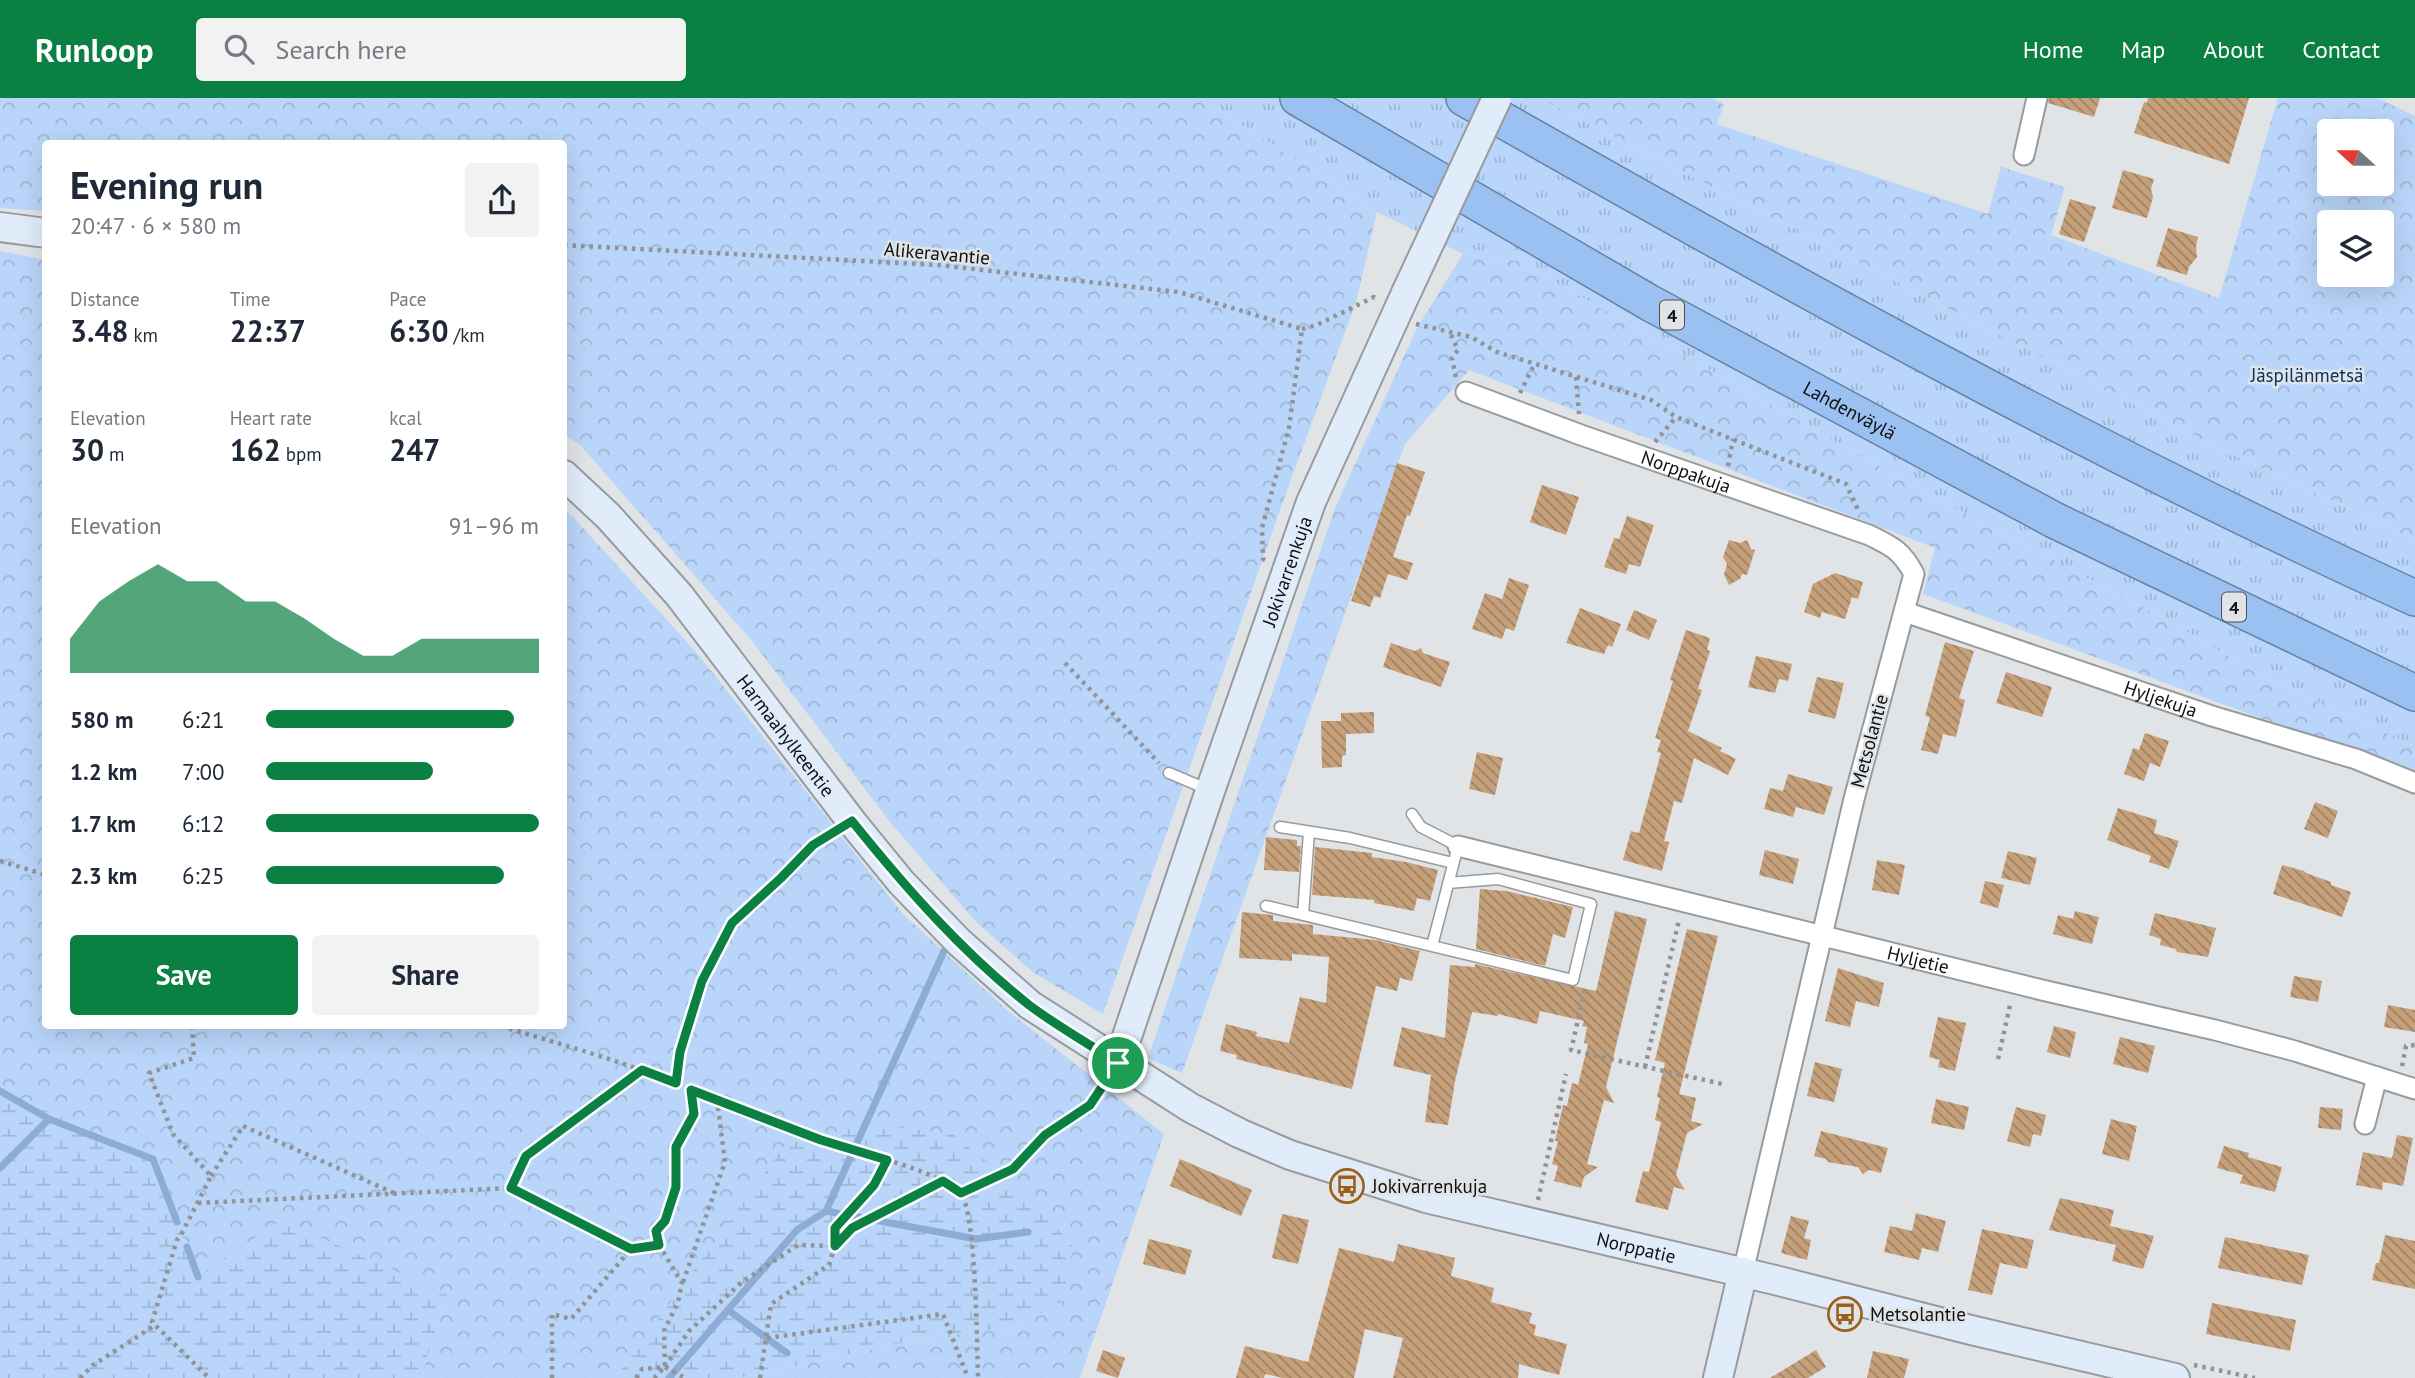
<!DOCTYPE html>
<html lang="en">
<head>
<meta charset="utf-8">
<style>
  :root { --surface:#fff; --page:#f2f2f3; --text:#1f2937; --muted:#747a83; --accent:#0b8043 }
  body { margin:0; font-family:"PT Sans",sans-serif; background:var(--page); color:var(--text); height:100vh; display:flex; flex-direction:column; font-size:26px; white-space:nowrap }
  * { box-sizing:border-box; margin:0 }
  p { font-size:23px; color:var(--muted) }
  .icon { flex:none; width:38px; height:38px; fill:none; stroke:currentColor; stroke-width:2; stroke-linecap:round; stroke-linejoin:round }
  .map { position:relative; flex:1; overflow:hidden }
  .sheet { position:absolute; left:42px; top:42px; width:525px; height:889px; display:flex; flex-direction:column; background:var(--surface); border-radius:7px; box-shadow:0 7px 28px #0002 }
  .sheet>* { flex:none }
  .needle { width:46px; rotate:291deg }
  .controls { position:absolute; left:2317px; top:21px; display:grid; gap:14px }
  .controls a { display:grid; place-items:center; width:77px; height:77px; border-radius:7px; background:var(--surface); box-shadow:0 7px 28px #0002; font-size:35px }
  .pin { position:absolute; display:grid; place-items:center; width:60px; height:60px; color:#fff; margin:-30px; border:4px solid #fff; border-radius:50%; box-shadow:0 2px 7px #0007 }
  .round { display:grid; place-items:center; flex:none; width:74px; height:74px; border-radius:7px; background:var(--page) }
  .summary { display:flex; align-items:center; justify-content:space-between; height:119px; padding:0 28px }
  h1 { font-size:38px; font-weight:800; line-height:52px }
  .metrics { display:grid; grid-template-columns:repeat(3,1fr); gap:10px; height:119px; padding:7px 28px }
  .metrics div { display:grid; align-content:center }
  .metrics b { font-size:30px; font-weight:800 }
  .metrics small { font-size:19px; font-weight:400 }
  .metrics p { font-size:19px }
  .chart { height:196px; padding:14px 28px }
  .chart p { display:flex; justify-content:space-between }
  .chart svg { width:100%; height:126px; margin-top:7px; fill:var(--accent); opacity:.7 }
  .action { display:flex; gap:14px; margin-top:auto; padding:14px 28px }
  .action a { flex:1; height:80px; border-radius:7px; background:var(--accent); color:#fff; font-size:28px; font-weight:800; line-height:80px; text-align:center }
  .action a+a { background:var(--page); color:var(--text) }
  ul { padding:0 28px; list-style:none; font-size:23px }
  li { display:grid; grid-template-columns:112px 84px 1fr; align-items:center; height:52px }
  li i { height:18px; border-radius:9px; background:var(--accent) }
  header { display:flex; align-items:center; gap:42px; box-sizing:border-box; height:98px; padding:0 35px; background:var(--accent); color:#fff }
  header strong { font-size:33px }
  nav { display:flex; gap:38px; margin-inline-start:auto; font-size:24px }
  .search { width:490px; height:63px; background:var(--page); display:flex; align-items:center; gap:18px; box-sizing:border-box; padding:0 24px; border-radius:7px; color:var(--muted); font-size:26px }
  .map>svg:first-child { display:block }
</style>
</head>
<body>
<header>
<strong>Runloop</strong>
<div class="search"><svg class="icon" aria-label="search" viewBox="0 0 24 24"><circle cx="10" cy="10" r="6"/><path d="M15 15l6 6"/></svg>Search here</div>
<nav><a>Home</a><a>Map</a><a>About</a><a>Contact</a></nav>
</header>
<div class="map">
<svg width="2415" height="1280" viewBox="0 0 2415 1280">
  <defs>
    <pattern id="grass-tufts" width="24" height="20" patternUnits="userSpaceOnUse" patternTransform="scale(1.75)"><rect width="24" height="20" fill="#b9d5f9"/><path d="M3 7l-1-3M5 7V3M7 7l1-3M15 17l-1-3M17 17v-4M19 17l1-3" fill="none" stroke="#9eb6d4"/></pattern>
    <pattern id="forest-crowns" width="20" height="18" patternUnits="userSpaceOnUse" patternTransform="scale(1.75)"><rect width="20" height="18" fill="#b9d5f9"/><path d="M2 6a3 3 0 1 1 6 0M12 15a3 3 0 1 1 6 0" fill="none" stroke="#9eb6d4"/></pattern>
    <pattern id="wetland-marsh" width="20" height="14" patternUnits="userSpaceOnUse" patternTransform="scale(1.75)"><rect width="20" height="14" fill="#b9d5f9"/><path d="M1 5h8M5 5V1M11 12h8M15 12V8" fill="none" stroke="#9eb6d4"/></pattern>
    <pattern id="building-back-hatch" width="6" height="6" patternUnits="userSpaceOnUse" patternTransform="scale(1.75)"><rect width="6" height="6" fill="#c6a07a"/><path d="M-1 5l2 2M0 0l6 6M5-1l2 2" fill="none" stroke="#9f8163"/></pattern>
  </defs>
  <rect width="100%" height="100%" fill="#e1e4e7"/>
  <path fill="url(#grass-tufts)" d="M1200,0H1539L2221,351L2415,442V648L2268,582L2176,527L1923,393L1518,163L1463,156L1377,114Z"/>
  <path fill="url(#forest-crowns)" fill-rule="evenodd" d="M0,0H1200L1377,114L1356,204L1285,398L1103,916L1034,875L975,823L890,724L752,543L581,348L564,336V46H46L45,113L0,110Z
    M1539,0H1712L1724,7L1717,26L1988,116L2001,69L2065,89L2051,137L2219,200L2278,0H2377L2415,18V442L2221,351ZM2382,33V86H2329V33ZM2382,124V177H2329V124Z
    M0,153L45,162L46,928H564V412L574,420L697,555L902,815L1008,913L1164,1036L1080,1280H739L929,1239L1014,1230L1063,1202L616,1280H421L447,1196L198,1179L153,1061L0,992Z
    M1463,156L1518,163L1923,393L2176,527L2268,582L2415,648V677L1923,496L1935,450L1469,272L1405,346L1182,975L1148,960L1335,410L1416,232Z"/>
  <path fill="url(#wetland-marsh)" d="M0,992L153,1061L198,1178L281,1122L447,1196L421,1280H0Z
    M870,1026L953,1036L1023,1093L1073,1148L1063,1203L1014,1230L929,1239L739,1280H615L785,1047Z"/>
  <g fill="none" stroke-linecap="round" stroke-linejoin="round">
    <path stroke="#8cacd4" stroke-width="7" d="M0,993L49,1021L153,1061L177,1124
      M0,1070L49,1021
      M826,1113L976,1141L1028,1134
      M187,1149L198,1179
      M728,1212L787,1255
      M669,1280L797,1132L826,1113L944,853"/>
  </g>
  <path fill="url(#building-back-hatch)" d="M2049,0H2100L2094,19L2048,5Z
    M2148,0H2249L2229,66L2134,35L2144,4L2147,5Z
    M2123,72L2154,81L2151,91L2153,99L2147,120L2112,110Z
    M2070,101L2096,109L2084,144L2059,136Z
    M2168,130L2198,139L2196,148L2197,159L2189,169L2187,177L2156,168Z
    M1397,365L1425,374L1410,418L1407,417L1393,459L1413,465L1407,482L1388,476L1380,500L1374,498L1370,509L1351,503Z
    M1542,387L1579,399L1566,437L1530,424Z
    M1627,418L1654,427L1640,469L1629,466L1626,476L1604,469L1614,440L1619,441Z
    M1729,442L1740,445L1747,442L1751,451L1755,452L1747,477L1742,476L1740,481L1729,487L1724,476L1727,466L1723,459Z
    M1835,475L1863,484L1858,501L1852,499L1845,521L1822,514L1820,520L1804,514L1813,486Z
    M1509,480L1529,487L1514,533L1506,530L1502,541L1472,531L1485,495L1502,501Z
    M1580,510L1621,526L1612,549L1608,547L1604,556L1566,545Z
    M1634,512L1657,522L1649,542L1626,532Z
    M1686,532L1710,540L1707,552L1710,553L1698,591L1702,592L1688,633L1722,650L1720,653L1736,661L1728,677L1694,660L1682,705L1674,703L1664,743L1669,744L1662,773L1623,762L1631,733L1639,735L1661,655L1657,654L1661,642L1655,640L1673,583L1670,582Z
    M1945,544L1974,553L1959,600L1965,602L1956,639L1943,636L1938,656L1921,652L1930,619L1925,618Z
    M1391,545L1415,553L1421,550L1423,555L1450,564L1441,589L1383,569Z
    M1756,558L1792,566L1788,583L1779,581L1775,595L1748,589Z
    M2006,574L2052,589L2042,619L1996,605Z
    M1817,579L1844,585L1835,621L1808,614Z
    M1374,614V635L1346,636V657L1342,658V669L1322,670L1321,623H1341V615Z
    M2145,635L2169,643L2160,669L2150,665L2144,683L2124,676L2133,650L2139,652Z
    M1477,654L1503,660L1495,697L1469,691Z
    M1788,676L1833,689L1824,717L1796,709L1793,719L1764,711L1770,690L1783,693Z
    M2315,704L2338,713L2328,740L2304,731Z
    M2118,710L2157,722L2154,735L2179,743L2169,771L2149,764L2151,758L2107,742Z
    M1266,739L1297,742V748H1301L1299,774L1264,772Z
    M1315,749L1372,755V759L1406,764L1438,772L1430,803L1417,800L1414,813L1374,805V802L1312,797Z
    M1765,752L1799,761L1793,786L1759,777Z
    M2008,753L2037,760L2030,787L2001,780Z
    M1877,762L1905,767L1899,797L1872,792Z
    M2282,767L2304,773L2306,775L2331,784V787L2351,794L2342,819L2273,796Z
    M1985,783L2004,787L1998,810L1980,805Z
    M1480,791L1506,793L1573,809L1565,840L1553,836L1545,868L1476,851Z
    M1615,813L1647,821L1606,989L1614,1005L1604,1002L1587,1066L1598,1069L1584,1079L1581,1090L1554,1083L1558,1068L1552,1066L1558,1043H1555L1563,1007L1567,1008L1572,985L1578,987L1588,946L1584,945L1587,929L1582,928L1584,923L1540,913L1537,926L1498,916V918L1472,914L1455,983L1448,1027L1425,1024L1431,977L1393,968L1402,929L1445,940L1450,867L1475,869V866L1596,893Z
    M2075,813L2099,819L2092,846L2053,836L2058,817L2073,821Z
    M1242,814L1273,817V823L1313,827V836L1376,842L1420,853L1412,883L1400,880L1397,893L1376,888L1352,991L1236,961L1237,957L1220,953L1226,926L1257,934L1256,938L1289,945L1300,899L1326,905L1329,859L1292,856V863L1239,860Z
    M2155,815L2216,830L2208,859L2177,854L2176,851L2160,847L2161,841L2149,837Z
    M1687,831L1718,838L1679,996L1696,1000L1691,1023L1703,1026L1687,1035L1676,1077L1685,1092L1674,1089L1668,1112L1635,1104L1643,1073L1649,1074L1661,1024L1655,1022L1660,1000L1657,999L1665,965L1655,962Z
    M1838,870L1884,885L1879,909L1856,903L1850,929L1825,923Z
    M2294,878L2322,883L2318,904L2290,899Z
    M2388,907L2415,912V934L2384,929Z
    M1938,919L1966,925L1955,973L1938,969L1940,962L1929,959Z
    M2054,928L2076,934L2070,960L2047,954Z
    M2120,939L2155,948L2148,975L2113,966Z
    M1815,964L1842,971L1834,1004L1807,998Z
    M1936,1001L1969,1009L1964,1032L1931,1025Z
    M2016,1009L2046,1017L2041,1038L2033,1036L2030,1049L2007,1043Z
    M2320,1009L2343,1011L2341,1032L2318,1030Z
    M2111,1021L2137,1028L2129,1063L2102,1056Z
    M1821,1033L1888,1050L1881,1075L1869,1072L1863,1076L1858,1069L1828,1064L1826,1061L1814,1058Z
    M2397,1037L2413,1040L2403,1088L2383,1084L2382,1092L2356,1087L2363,1054L2392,1060Z
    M2224,1048L2249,1055L2248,1059L2282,1069L2275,1094L2240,1085L2243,1077L2217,1070Z
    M1180,1061L1252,1092L1241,1118L1170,1088Z
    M2060,1100L2114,1112L2110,1128L2154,1138L2143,1171L2112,1163L2116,1147L2049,1132Z
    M1916,1115L1946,1123L1938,1154L1922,1150L1919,1162L1884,1154L1890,1128L1912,1133Z
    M1282,1116L1309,1122L1298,1166L1272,1160Z
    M1791,1118L1809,1123L1804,1140L1811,1142L1807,1162L1781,1155Z
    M1982,1131L2034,1142L2027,1171L2000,1165L1992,1197L1968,1192Z
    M2385,1137L2415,1143V1191L2372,1182L2376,1165H2379Z
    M2225,1139L2309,1157L2302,1187L2218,1170Z
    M1149,1141L1192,1152L1185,1177L1143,1166Z
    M1398,1146L1455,1160L1451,1178L1494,1190L1491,1204L1532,1215L1529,1225L1536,1227L1534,1237L1567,1246L1559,1277L1519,1266L1518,1280H1393L1403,1240L1365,1231L1354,1280H1283L1265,1276L1264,1280H1236L1245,1248L1308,1264L1339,1150L1394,1164Z
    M2212,1205L2296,1222L2290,1253L2206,1236Z
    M1103,1252L1125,1260L1118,1280L1096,1273Z
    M1816,1252L1826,1269L1808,1280H1770Z
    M1873,1253L1909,1261L1904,1280H1867Z"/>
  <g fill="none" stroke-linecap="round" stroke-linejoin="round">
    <g stroke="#989b9d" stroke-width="13">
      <path id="lane" d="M1169,675L1207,691
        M1412,716L1421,729L1458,748L1432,848
        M1280,729L1350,740L1453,765
        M1266,808L1573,882L1591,806L1498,781L1448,785
        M1303,817L1309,734"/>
    </g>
    <g stroke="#989b9d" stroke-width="23">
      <g id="street">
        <path d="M2024,57L2037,0"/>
        <path id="s1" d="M1466,294L1581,337L1869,437C1892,448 1902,453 1914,476L1854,701L1743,1174"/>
        <path id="s2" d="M1905,514L2212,618L2356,661L2415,685"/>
        <path id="s3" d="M1458,748L2042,892L2215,932L2295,953L2415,991"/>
        <path d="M2365,1026L2377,979"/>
      </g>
    </g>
    <g stroke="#989b9d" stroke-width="32">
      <g id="secondary">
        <path d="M0,129L46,135"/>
        <path id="s4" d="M564,377L608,418L679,497L852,724L901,784L959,844L1030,907L1191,1010L1239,1035L1290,1057L1426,1100L1775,1182L1971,1232L2175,1280"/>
        <path id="s5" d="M1118,965L1210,693L1311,404L1406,195"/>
        <path d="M1718,1280L1743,1174"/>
      </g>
    </g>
    <g stroke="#6983a2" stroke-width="38">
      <g id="highway">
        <path id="s6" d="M1298,0L1650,205L2054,422L2415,595"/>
        <path d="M1464,0C1775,177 2089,352 2415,500"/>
      </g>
    </g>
    <path stroke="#919395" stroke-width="4.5" stroke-dasharray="3.5 5" stroke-linecap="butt" d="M564,147L938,167L1179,194L1302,231
      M1416,226L1471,239L1497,254L1651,302L1676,319L1846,386L1859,414
      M1302,231L1317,227L1374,199L1377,201
      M1451,237L1458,252L1452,260L1456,280
      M1576,279L1579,316
      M1520,295L1535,265
      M1655,344L1676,319
      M1728,368L1733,341
      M1265,462L1263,461L1262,430L1289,330L1302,231
      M1065,565L1159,665
      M0,763L46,777
      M1585,892L1571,952L1722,986
      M192,928L194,960L149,975L173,1036L211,1078L181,1137L177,1142L152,1224L209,1280
      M501,928C549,943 597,956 644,973C704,994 762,1022 822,1043C852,1052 943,1074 961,1096C976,1114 977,1248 978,1280
      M1998,961L2011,903
      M2402,968L2406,948L2415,947
      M1645,969L1679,822
      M676,985L680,954L702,883L732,825L781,780L813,747L833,735
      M211,1078L243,1028L394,1095
      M511,1090L526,1058L642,973
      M961,1095L1013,1071L1045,1037L1089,1007L1106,983
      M1538,1102L1566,976
      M198,1105L511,1090L631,1151L659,1147
      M683,1184L725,1064L717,1001
      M767,1240L943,1216L968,1280
      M2194,1267L2255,1280
      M665,1269L689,1233L742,1184L798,1147L835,1148L852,1130L943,1084
      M80,1280L93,1267L154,1228
      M552,1280V1216L571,1221L631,1151
      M636,1280L642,1271L665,1269L685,1280
      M654,1280L665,1269L664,1233L678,1204L682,1185L659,1147L656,1133L665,1123L676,1089V1049L694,1016L691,992
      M760,1280L771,1206L829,1167L834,1151L835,1130L874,1087L887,1062"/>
    <use href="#lane" stroke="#fff" stroke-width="10"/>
    <use href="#street" stroke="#fff" stroke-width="19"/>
    <use href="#secondary" stroke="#e1ecfb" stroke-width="28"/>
    <use href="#highway" stroke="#9ac1f1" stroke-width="35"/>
    <g stroke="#989b9d" stroke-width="32" stroke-linecap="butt">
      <path id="secondary-bridge" d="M1406,195L1497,0"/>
    </g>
    <use href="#secondary-bridge" stroke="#e1ecfb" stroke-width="28"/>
  </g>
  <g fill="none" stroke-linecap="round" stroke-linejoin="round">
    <g stroke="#fff" stroke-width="14">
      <path id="route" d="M852,723C905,789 962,854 1029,907C1057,928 1089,946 1118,965L1090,1007L1045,1037L1013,1071L961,1095L943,1083L852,1130L835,1148V1130L874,1087L887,1062L821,1042L691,992L694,1016L676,1049V1089L665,1123L656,1133L659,1147L631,1151L511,1090L526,1058L642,972L676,985L680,954L702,883L732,825L781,780L813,747Z"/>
    </g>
    <use href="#route" stroke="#0b8043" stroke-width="9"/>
  </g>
  <defs>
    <g id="bus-ring" transform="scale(1.75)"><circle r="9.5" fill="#e1e4e7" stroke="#99611d" stroke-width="1.5"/><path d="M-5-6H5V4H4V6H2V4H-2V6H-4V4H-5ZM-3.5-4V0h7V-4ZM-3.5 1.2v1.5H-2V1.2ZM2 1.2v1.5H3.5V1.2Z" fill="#99611d"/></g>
  </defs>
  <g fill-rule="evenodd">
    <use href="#bus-ring" x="1347" y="1088"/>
    <use href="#bus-ring" x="1845" y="1216"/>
  </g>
  <g text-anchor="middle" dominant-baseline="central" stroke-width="5" stroke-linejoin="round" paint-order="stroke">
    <g fill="#e1e4e7" stroke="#4e4f50" stroke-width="2">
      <rect x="1660" y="202.5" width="24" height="29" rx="5"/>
      <rect x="2222" y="494.5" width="24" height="29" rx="5"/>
    </g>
    <g font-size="18" font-weight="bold" fill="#0f0f10">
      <text x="1672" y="217">4</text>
      <text x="2234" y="509">4</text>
    </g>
    <g font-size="19" fill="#0f0f10" stroke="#e1e4e7">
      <text transform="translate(937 155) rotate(5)">Alikeravantie</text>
      <text stroke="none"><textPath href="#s6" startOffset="634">Lahdenväylä</textPath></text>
      <text stroke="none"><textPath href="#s1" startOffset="234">Norppakuja</textPath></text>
      <text stroke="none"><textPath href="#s5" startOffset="520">Jokivarrenkuja</textPath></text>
      <text stroke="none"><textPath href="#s2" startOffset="270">Hyljekuja</textPath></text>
      <text stroke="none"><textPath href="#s4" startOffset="343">Harmaahylkeentie</textPath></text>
      <text transform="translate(1869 643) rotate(-75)">Metsolantie</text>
      <text stroke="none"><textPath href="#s3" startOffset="474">Hyljetie</textPath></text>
      <text stroke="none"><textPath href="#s4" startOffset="1367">Norppatie</textPath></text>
    </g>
    <g font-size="19" fill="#063566" stroke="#e1e4e7">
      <text x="2307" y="277">Jäspilänmetsä</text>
    </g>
    <g font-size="19" fill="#0f0f10" stroke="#e1e4e7" text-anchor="start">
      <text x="1372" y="1088">Jokivarrenkuja</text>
      <text x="1870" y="1216">Metsolantie</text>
    </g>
  </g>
</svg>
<div class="controls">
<a><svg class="needle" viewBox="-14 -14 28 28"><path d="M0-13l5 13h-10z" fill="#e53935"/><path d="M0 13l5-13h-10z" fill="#747a83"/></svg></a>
<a><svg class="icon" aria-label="layers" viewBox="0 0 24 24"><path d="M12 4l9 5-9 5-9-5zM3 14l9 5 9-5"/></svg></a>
</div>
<div class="pin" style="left:1118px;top:965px;background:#1e9e55"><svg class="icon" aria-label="arrive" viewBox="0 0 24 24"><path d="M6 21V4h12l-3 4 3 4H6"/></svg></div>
<section class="sheet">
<div class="summary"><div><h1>Evening run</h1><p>20:47 · 6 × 580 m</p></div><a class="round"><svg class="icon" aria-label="share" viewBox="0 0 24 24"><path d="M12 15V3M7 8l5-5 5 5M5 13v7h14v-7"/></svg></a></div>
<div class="metrics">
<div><p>Distance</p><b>3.48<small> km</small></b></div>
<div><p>Time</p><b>22:37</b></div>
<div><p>Pace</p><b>6:30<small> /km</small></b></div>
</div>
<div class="metrics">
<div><p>Elevation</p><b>30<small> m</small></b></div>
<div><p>Heart rate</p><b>162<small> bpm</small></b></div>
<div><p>kcal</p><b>247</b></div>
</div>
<div class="chart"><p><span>Elevation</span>91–96 m</p>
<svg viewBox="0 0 160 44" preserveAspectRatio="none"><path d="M0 44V32L10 19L20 12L30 6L40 12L50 12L60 19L70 19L80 25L90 32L100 38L110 38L120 32L130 32L140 32L150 32L160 32V44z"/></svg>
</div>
<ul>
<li><b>580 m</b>6:21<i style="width:91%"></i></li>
<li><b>1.2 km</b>7:00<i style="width:61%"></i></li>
<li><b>1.7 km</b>6:12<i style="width:100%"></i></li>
<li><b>2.3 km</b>6:25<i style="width:87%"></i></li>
</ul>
<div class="action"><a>Save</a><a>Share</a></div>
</section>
</div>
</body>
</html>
